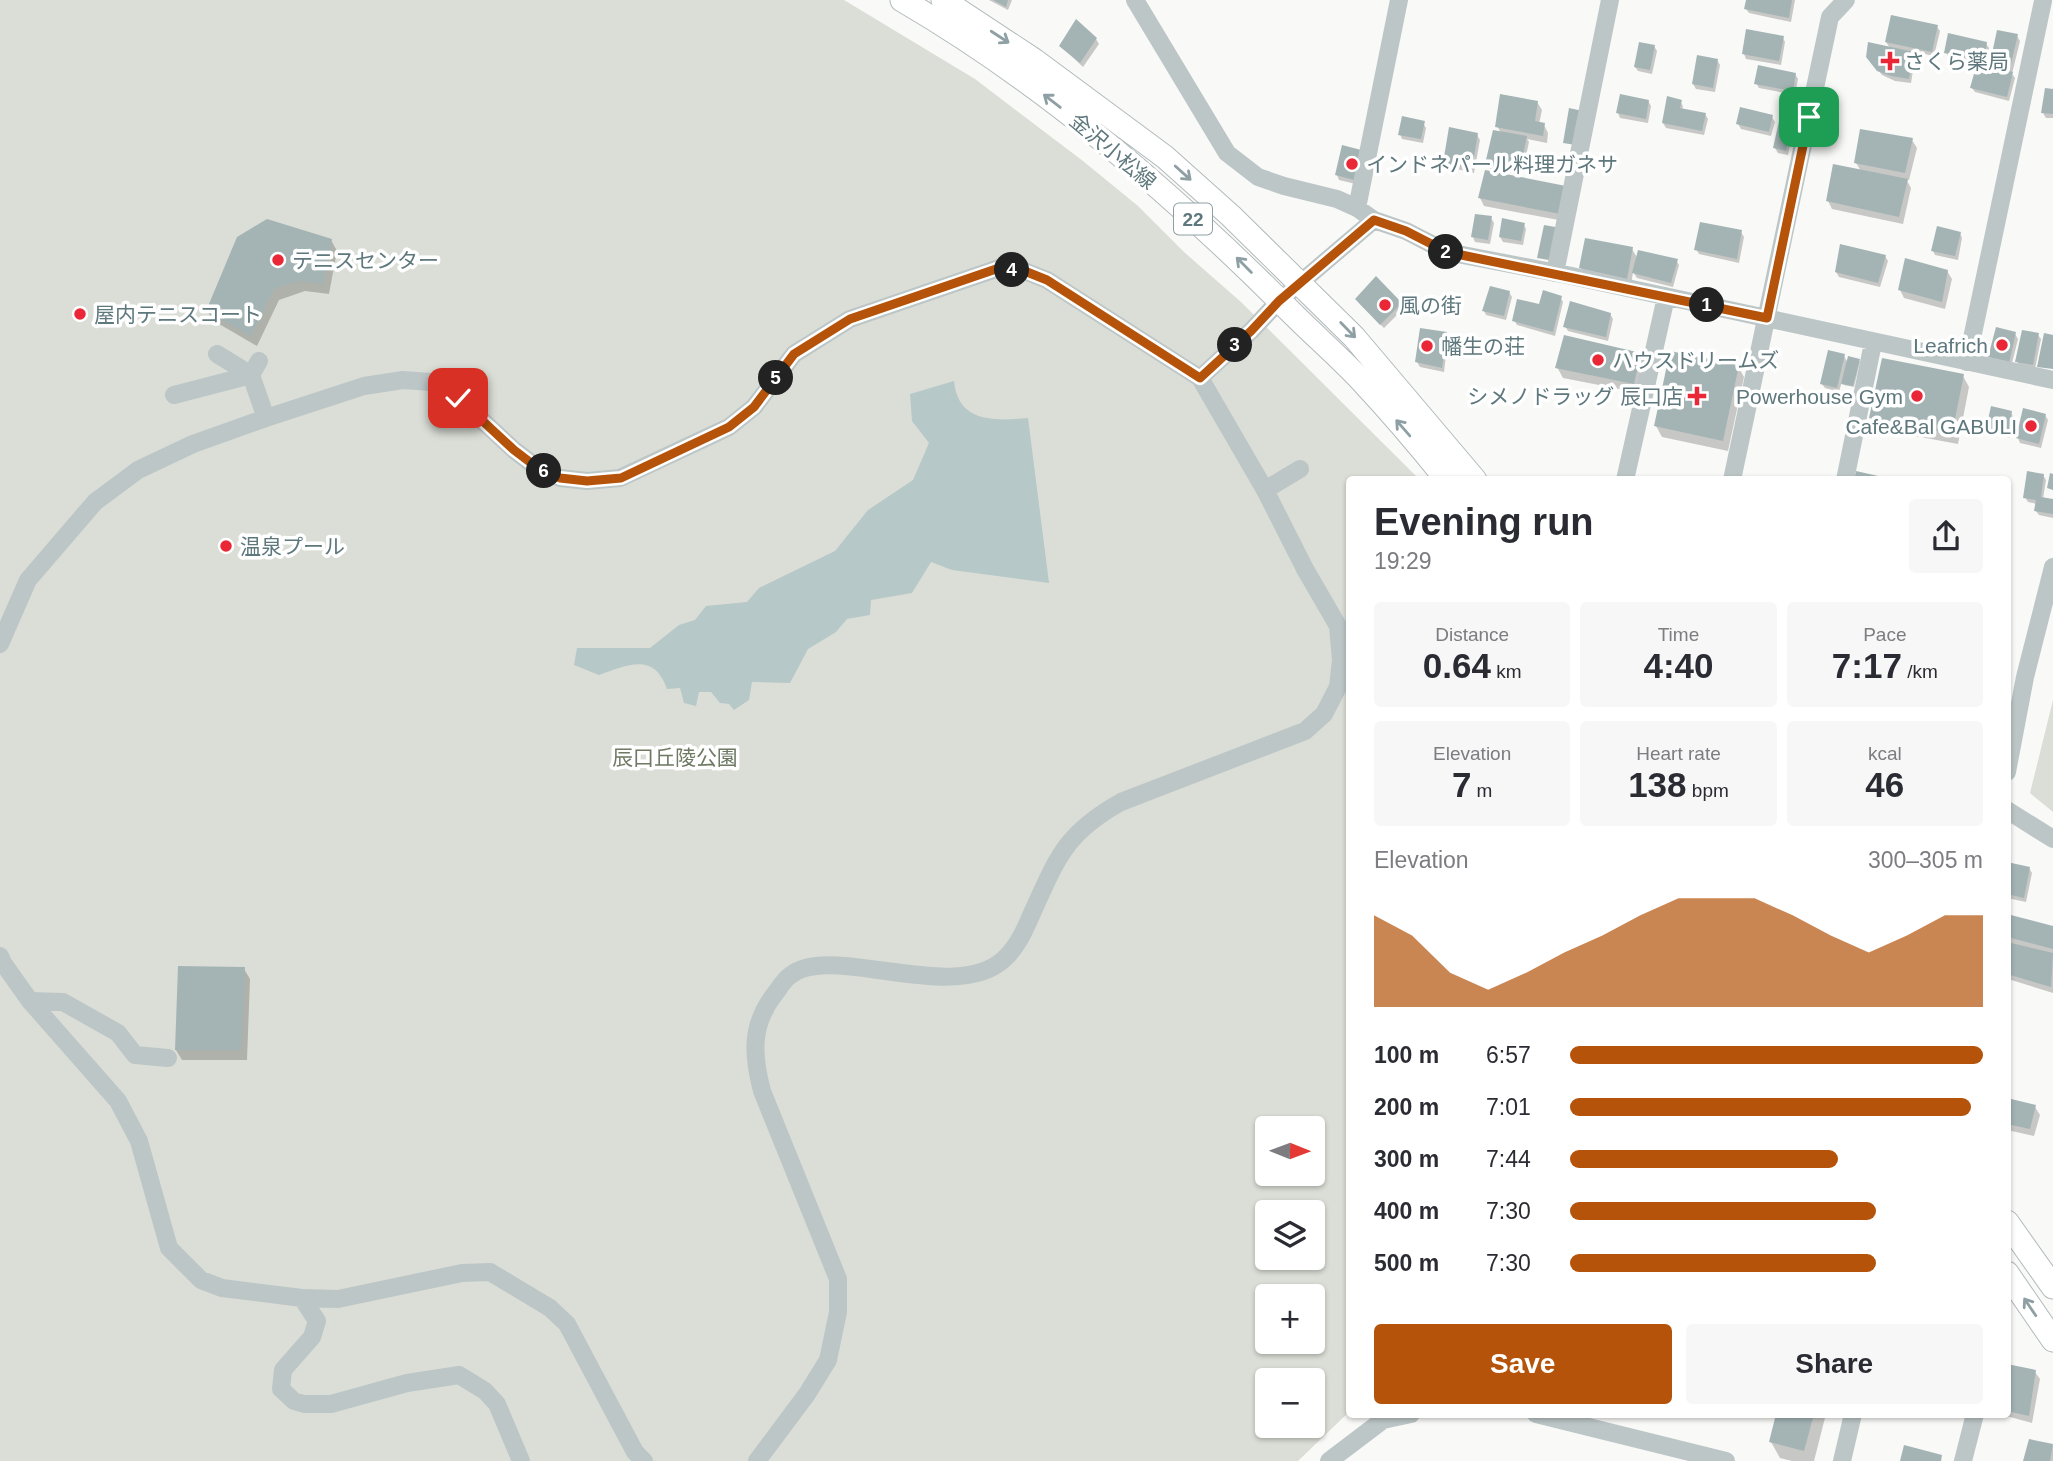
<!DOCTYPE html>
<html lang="en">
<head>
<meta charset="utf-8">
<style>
  :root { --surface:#fff; --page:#f7f7f7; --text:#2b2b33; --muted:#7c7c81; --accent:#b45309 }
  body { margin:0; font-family:Arial,"Noto Sans JP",sans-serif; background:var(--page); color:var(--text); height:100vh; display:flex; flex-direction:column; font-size:26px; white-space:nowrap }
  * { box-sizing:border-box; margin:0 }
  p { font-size:23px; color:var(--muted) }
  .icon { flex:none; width:38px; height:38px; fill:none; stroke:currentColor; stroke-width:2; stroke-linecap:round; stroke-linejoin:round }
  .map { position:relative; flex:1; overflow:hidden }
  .sheet { position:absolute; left:1346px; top:476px; width:665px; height:942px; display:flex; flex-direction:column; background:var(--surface); border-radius:7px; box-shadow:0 2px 5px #0004 }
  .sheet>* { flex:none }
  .needle { width:46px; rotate:91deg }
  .fabs { position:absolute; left:1255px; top:1116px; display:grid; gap:14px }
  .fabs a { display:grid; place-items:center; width:70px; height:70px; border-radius:7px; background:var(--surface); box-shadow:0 2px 5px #0004; font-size:35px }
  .pin { position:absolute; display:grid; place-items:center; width:60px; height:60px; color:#fff; margin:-30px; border-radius:14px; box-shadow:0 4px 10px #0006 }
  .km { position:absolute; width:35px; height:35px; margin:-18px; border-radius:50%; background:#222; color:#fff; font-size:19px; line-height:35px; text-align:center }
  .round { display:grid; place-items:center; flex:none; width:74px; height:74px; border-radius:7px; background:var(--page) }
  .head { display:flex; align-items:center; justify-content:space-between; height:119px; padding:0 28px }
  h1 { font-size:38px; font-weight:600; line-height:52px }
  .stats { display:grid; grid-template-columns:repeat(3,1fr); gap:10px; height:119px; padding:7px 28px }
  .stats div { display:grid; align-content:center; border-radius:7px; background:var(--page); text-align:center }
  .stats b { font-size:35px; font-weight:600 }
  .stats small { font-size:19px; font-weight:400 }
  .stats p { font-size:19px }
  .chart { height:196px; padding:14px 28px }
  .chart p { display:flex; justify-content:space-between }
  .chart svg { width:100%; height:126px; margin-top:7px; fill:var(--accent); opacity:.7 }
  .action { display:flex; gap:14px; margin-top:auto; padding:14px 28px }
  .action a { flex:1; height:80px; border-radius:7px; background:var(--accent); color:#fff; font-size:28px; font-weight:600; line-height:80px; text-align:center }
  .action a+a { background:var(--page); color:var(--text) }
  ul { padding:0 28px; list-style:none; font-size:23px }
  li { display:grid; grid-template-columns:112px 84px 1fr; align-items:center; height:52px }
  li i { height:18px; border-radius:9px; background:var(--accent) }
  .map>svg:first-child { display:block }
</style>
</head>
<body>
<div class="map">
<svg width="2053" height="1461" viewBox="0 0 2053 1461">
  <rect width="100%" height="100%" fill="#f9f9f7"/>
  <path fill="#dbded6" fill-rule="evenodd" d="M0,0H844L975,79L1083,161L1138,206L1184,252L1241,302L1419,479L1349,480V1412L1298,1461H0ZM1267,1129H1312V1174H1267ZM1267,1213H1312V1258H1267ZM1267,1297H1312V1342H1267ZM1267,1381H1312V1426H1267Z
    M2053,700V812L2030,793Z"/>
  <path fill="#b6c8c8" d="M954,381C958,423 995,421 1028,418L1049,583L952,570L931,562L912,593L871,600L870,615L847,619L836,632L808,649L790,683L752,682L749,700L734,710L729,704L720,703L711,692H699L696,706L684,703L680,688L667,689C654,652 628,665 599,675L574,665L577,648H650L679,625L695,620L706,606L747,602L759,588L835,551L868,510L913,480L929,443L912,421L910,394Z"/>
  <path fill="#0003" d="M989,0H1012L1008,10Z
    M1748,0H1795L1791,22L1749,13L1746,9Z
    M1937,27L1940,31L1934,56L1911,51L1915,58L1911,83L1895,81L1882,75L1868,57L1890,48L1886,42Z
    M2017,36L2020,41L2012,74L2015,78L2009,101L1975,92L1972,88L1979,64L1948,57L1946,52L1986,44L1989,48L1986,67L1995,69L1991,62Z
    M1783,38L1785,42L1781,65L1746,59L1744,54Z
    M1096,39L1099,44L1083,67L1061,46Z
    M1654,46L1657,51L1652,74L1638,71L1635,67Z
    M1717,60L1720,65L1715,92L1696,89L1693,84Z
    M1795,74L1798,79L1795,95L1759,88L1756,83Z
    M2053,91V118H2046L2043,113Z
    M1648,101L1651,106L1648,123L1620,118L1618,113Z
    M1680,101L1683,106L1682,110L1705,114L1708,119L1704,135L1666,128L1663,123Z
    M1537,102L1542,110L1539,124L1544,125L1548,133L1547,143L1527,139L1529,142L1522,174L1490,169L1487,164L1501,133L1497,126Z
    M1793,112L1796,117L1788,155L1778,153L1775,148Z
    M1772,117L1775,122L1771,136L1741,129L1738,124Z
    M1423,123L1426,128L1423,143L1402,139L1400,134Z
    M1477,135L1480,140L1474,173L1448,167L1445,163Z
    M1912,140L1917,148L1909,180L1906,179L1911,188L1903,224L1832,209L1828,201L1861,171L1856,163Z
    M1343,147L1364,186L1339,180L1337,175Z
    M1565,188L1564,221L1484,206L1480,198Z
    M1491,218L1494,223L1490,244L1475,242L1473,237Z
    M1524,225L1526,229L1523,245L1503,242L1500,237Z
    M1741,232L1744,237L1739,263L1699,254L1696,249Z
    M1960,233L1962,238L1958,260L1935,255L1933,251Z
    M331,240L337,251L329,294L305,291L279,300L257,346L214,321L207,311Z
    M1632,249L1638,259L1676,260L1679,265L1673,287L1637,278L1633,272L1631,286L1586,276L1581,268Z
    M1885,256L1888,261L1880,287L1839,277L1836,272Z
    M1947,271L1952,279L1945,309L1904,298L1900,290Z
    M1509,292L1512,297L1506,320L1486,315L1484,311Z
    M1560,297L1563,302L1555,336L1517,325L1514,320Z
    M1360,304H1401L1403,309L1384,328Z
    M1610,314L1613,319L1608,341L1568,331L1565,326Z
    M1446,333L1448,338L1444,372L1420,367L1417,362Z
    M2015,334L2018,339L2011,367L1993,362Z
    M2038,335L2041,339L2035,369L2020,366L2017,361Z
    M1640,354L1646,365L1640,393L1563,378L1557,367Z
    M1844,356L1848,363L1858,360L1860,362L1854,387L1844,385L1842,381L1839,392L1825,388L1822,384Z
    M1738,366L1744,377L1728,451L1662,437L1656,426Z
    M1963,376L1969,387L1958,444L1877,429L1871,418Z
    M2011,413L2014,418L2010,438L1990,434L1988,429Z
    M2045,415L2048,420L2041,448L2020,443L2018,438Z
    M2043,475L2046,480L2043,499L2053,501V518L2039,515L2036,511L2037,504L2028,502L2025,497Z
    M2007,864L2029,868L2032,873L2026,902L2007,898Z
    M2007,916L2053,928V993L2008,979Z
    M244,969L250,979L247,1060H182L176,1050Z
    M2007,1100L2035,1107L2040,1115L2034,1136L2007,1130Z
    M2007,1366L2035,1372L2040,1379L2032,1423L1999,1414H2007Z
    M1778,1414H1826L1814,1461H1792L1780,1458L1771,1442Z
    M2030,1441L2053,1446V1461H2025Z"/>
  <path fill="#a4b4b5" d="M993,0H1008L1006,7Z
    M1746,0H1792L1789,18L1744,9Z
    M1891,15L1938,25L1932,52L1885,42Z
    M1076,19L1097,38L1080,63L1059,46Z
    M1746,29L1784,36L1779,61L1742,54Z
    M1997,30L2018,34L2010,68L1990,63Z
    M1948,33L1987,42L1984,61L1944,53Z
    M1639,42L1655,45L1650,70L1634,67Z
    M1868,42L1914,52L1909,79L1891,76L1877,71L1866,57Z
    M1697,55L1718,59L1713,88L1692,84Z
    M1977,63L2013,72L2007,97L1970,88Z
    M1758,65L1796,73L1793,91L1754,84Z
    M2045,88L2053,89V114L2041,113Z
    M1500,94L1538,101L1535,121L1545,123L1543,136L1495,127Z
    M1620,94L1649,100L1646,119L1616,113Z
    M1667,96L1682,100L1680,108L1706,113L1702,131L1662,123Z
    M1740,107L1773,115L1769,132L1736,124Z
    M1569,108L1583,111L1576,145L1563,143Z
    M1782,108L1794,110L1786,151L1773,148Z
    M1402,116L1425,121L1421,139L1398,135Z
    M1449,127L1478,133L1472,169L1443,163Z
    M1860,129L1913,138L1905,173L1854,163Z
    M1493,130L1527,136L1520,170L1485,164Z
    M1342,145L1369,152L1362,182L1335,175Z
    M1833,164L1908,179L1899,217L1826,201Z
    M1485,170L1566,186L1560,214L1478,198Z
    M1475,214L1492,216L1488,240L1471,237Z
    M1502,218L1525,223L1521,241L1499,237Z
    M267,219L332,239L323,284L298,281L274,289L251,336L206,311L237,237Z
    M1700,222L1742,230L1737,259L1694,250Z
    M1544,225L1561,228L1555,261L1537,258Z
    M1937,226L1961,232L1955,256L1931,251Z
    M1585,238L1633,247L1627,279L1579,268Z
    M1840,244L1886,255L1878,283L1835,272Z
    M1638,250L1678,259L1671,283L1632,273Z
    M1905,258L1948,270L1942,302L1898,290Z
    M1376,276L1402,303L1380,325L1355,299Z
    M1490,286L1510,291L1504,316L1482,311Z
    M1543,290L1562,296L1553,332L1512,321L1517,299L1539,304Z
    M1570,301L1611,313L1606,337L1563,327Z
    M1996,327L2016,332L2009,363L1988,357Z
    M1420,328L1447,332L1442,368L1415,362Z
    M2022,330L2039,333L2033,365L2015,362Z
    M2044,333L2053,335V369L2037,367Z
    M1564,335L1641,353L1634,384L1555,368Z
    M1828,350L1845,354L1837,388L1820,384Z
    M1670,351L1739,365L1723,441L1654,426Z
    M1848,356L1860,359L1853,386L1841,384Z
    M1882,358L1964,374L1952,434L1869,418Z
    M1991,406L2012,411L2008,434L1986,429Z
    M2023,408L2046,414L2039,444L2016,438Z
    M1856,471L1887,478V480H1854Z
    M2027,471L2044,474L2041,497L2053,499V514L2034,511L2036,500L2023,498Z
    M2050,473L2053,474V490L2047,488Z
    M2007,862L2030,867L2024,898L2007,894Z
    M2007,914L2053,926V949L2007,937Z
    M2007,942L2053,953L2051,987L2007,974Z
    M178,966L245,967L241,1050H175Z
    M2007,1098L2036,1105L2030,1129L2007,1124Z
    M2007,1364L2036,1370L2029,1416L2007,1411Z
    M1776,1414H1814L1804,1451L1769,1442Z
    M2029,1439L2053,1444L2050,1461H2023Z
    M1904,1445L1942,1455L1941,1461H1900Z"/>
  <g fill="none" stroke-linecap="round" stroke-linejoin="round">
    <g stroke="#b1babc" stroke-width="25">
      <path id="major" d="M902,0C1041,81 1166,188 1280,301C1306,328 1334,352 1360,379C1390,411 1419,445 1447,480
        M943,0L1034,60L1165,157L1231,216L1354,337L1475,480
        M2007,1222L2053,1287
        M2007,1273L2053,1340"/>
    </g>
    <path stroke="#bdc6c7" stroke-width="18" d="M1135,0L1227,153L1258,177L1284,186L1337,199L1357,208L1374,220L1406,231L1447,252L1567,275L2053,380
      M1357,208L1399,0
      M1555,273L1610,0
      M217,354L251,375L259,361
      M1967,362L2043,1
      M1200,378L1251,331L1279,301L1374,220
      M174,395L251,375L266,418
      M1625,480L1666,297
      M1732,480L1830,17L1846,0
      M1845,480L1873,343
      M1265,490L1300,469
      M0,644L28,580L95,502L138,470L193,444L266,418L364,386L403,380L431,382L458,398L514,450L535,466L560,478L587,481L620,478L729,427L754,407L794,354L850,319L999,268L1027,272L1047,280L1200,378L1265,490L1305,569L1338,626L1341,660L1338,687L1324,714L1305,731L1121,802C1066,833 1058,856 1033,911C1025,929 1018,947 1003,960C961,997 869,960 816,966C808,967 797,970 791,975C784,979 779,989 774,995C750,1026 753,1057 762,1091L838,1279V1312L828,1360L807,1394L757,1461
      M2007,772L2025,677L2053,567
      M2007,810L2053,839
      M0,956L3,963L30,1001L118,1101L139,1141L169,1248L201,1280L222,1288L302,1298L338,1299L462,1273L490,1272L550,1308L567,1324L635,1452L644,1461
      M30,1001L63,1002L118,1033L135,1055L168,1058
      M302,1298L317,1321L312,1337L283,1370L281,1389L294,1401L304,1404H331L407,1383L459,1375L485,1391L497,1404L521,1461
      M1536,1414L1726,1461
      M1329,1461L1383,1420L1411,1414
      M1842,1461L1853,1414
      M1963,1461L1975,1414"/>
    <use href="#major" stroke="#fff" stroke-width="23"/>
  </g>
  <defs><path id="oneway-shaft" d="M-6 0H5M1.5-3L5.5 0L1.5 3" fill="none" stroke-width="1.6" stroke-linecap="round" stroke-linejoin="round" transform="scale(1.75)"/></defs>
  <g stroke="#8ea0a4">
    <use href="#oneway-shaft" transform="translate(1000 37) rotate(33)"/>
    <use href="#oneway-shaft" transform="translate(1052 101) rotate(-142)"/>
    <use href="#oneway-shaft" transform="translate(1183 173) rotate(42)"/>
    <use href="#oneway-shaft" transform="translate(1244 265) rotate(-135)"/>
    <use href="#oneway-shaft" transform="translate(1348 330) rotate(46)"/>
    <use href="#oneway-shaft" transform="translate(1403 428) rotate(-131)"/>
    <use href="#oneway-shaft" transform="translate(2030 1307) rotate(-124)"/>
  </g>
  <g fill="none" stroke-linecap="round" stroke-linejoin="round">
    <g stroke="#fff" stroke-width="14">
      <path id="route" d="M458,398L514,450L535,466L560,478L587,481L621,478L729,427L754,407L794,354L850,319L999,268L1027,272L1047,280L1200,378L1251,331L1279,301L1374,220L1406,231L1447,252L1767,318L1809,117"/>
    </g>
    <use href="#route" stroke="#b45309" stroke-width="9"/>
  </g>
  <g fill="#e92736" stroke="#fff" stroke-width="2.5">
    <path d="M1886.5 50.5h7v7h7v7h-7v7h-7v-7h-7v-7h7z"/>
    <circle cx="1352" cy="164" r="7"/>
    <circle cx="278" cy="260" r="7"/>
    <circle cx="1385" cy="305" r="7"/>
    <circle cx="80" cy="314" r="7"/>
    <circle cx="2002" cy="345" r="7"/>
    <circle cx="1427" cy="346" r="7"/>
    <circle cx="1598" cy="360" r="7"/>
    <path d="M1693.5 385.5h7v7h7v7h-7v7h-7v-7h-7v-7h7z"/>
    <circle cx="1917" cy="396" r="7"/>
    <circle cx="2031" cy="426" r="7"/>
    <circle cx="226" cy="546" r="7"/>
  </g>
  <g text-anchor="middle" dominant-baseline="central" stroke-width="7" stroke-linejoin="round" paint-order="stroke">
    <rect fill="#fff" stroke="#8ea0a4" stroke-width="2" x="1174" y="203.5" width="38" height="31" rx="5"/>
    <g font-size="19" font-weight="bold" fill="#5e787d">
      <text x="1193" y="219">22</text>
    </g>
    <g font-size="21" fill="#5e787d" stroke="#fff" text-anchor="start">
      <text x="1904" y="61">さくら薬局</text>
      <text x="1366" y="164">インドネパール料理ガネサ</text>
      <text x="292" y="260">テニスセンター</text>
      <text x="1399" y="305">風の街</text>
      <text x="94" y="314">屋内テニスコート</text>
      <text x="1988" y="345" text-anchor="end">Leafrich</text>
      <text x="1441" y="346">幡生の荘</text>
      <text x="1612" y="360">ハウスドリームズ</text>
      <text x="1683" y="396" text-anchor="end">シメノドラッグ 辰口店</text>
      <text x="1903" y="396" text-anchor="end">Powerhouse Gym</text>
      <text x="2017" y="426" text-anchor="end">Cafe&amp;Bal GABULI</text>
      <text x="240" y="546">温泉プール</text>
    </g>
    <g font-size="21" fill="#5e787d" stroke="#fff">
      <text transform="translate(1113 151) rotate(40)">金沢小松線</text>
    </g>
    <g font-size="21" fill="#6e7a63" stroke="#fff">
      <text x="675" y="757">辰口丘陵公園</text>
    </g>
  </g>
</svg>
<div class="fabs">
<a><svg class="needle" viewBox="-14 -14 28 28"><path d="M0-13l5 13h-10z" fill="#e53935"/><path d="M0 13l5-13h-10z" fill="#7c7c81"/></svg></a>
<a><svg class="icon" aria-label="layers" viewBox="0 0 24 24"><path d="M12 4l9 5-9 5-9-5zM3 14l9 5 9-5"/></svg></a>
<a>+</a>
<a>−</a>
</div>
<div class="pin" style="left:1809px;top:117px;background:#1e9e55"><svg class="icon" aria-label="arrive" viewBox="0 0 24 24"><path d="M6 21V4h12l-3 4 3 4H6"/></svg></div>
<div class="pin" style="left:458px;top:398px;background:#d93025"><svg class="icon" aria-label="check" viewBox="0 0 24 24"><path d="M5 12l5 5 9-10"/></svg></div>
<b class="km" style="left:1707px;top:305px">1</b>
<b class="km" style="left:1446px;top:252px">2</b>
<b class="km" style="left:1235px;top:345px">3</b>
<b class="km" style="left:1012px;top:270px">4</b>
<b class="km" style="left:776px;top:378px">5</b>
<b class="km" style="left:544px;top:471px">6</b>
<section class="sheet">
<div class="head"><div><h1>Evening run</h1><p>19:29</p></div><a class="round"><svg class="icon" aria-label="share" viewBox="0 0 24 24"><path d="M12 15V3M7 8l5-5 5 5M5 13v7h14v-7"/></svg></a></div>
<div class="stats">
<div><p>Distance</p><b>0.64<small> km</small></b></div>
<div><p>Time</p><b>4:40</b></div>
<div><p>Pace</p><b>7:17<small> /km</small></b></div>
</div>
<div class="stats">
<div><p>Elevation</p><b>7<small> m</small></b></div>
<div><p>Heart rate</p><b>138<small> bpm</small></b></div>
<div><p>kcal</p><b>46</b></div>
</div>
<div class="chart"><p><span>Elevation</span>300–305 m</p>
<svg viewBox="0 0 160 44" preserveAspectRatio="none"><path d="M0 44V12L10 19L20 32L30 38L40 32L50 25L60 19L70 12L80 6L90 6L100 6L110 12L120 19L130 25L140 19L150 12L160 12V44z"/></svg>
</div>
<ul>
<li><b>100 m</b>6:57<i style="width:100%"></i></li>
<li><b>200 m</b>7:01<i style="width:97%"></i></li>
<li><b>300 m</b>7:44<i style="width:65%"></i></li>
<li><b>400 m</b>7:30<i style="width:74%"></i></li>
<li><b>500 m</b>7:30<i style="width:74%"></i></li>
</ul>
<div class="action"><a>Save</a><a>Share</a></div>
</section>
</div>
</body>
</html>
